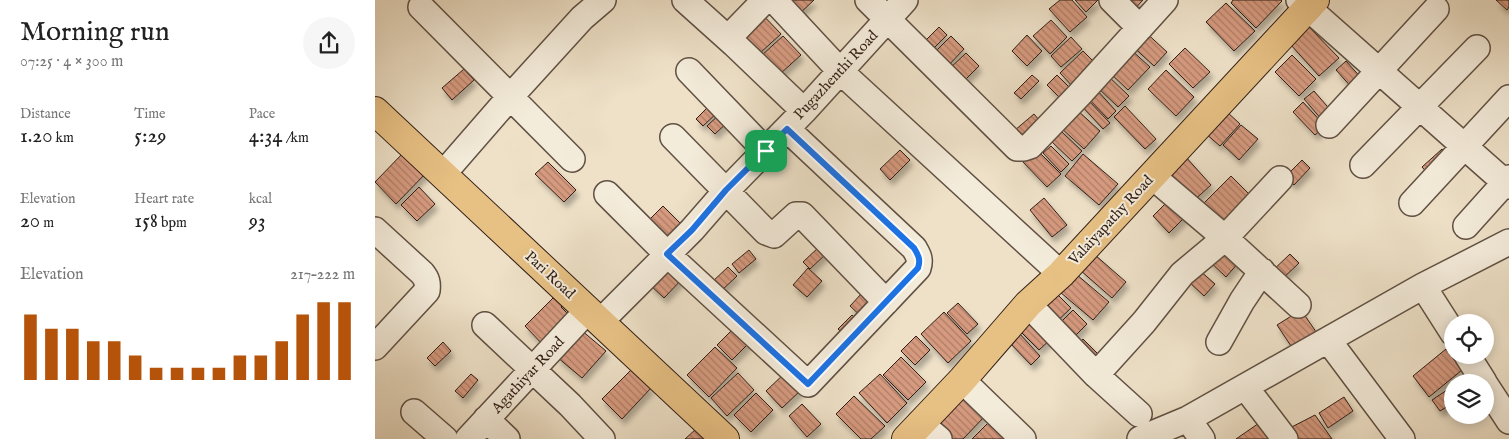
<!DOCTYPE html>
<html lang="en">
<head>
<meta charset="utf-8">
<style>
  :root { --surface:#fff; --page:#f6f6f6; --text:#222; --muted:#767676; --accent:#b45309 }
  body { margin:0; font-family:"IM FELL English",serif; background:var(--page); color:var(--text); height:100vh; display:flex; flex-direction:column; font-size:19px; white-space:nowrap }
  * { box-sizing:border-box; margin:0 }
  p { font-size:16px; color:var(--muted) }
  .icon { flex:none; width:28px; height:28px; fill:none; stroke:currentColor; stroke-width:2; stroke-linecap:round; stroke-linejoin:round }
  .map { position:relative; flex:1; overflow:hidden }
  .panel { display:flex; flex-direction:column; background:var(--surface); width:375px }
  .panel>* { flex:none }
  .fabs { position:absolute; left:1069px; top:314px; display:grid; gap:10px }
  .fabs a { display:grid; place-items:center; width:50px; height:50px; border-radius:50%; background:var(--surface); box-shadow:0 2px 12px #0003; font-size:25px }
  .pin { position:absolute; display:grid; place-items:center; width:42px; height:42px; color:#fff; margin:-21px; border-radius:10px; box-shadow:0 2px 8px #0006 }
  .round { display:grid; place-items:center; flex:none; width:52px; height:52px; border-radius:26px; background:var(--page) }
  .headline { display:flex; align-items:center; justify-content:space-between; height:85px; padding:0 20px }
  h1 { font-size:28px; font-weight:600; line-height:38px }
  .stats { display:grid; grid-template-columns:repeat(3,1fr); gap:8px; height:85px; padding:5px 20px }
  .stats div { display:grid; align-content:center }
  .stats b { font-size:21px; font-weight:600 }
  .stats small { font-size:14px; font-weight:400 }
  .stats p { font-size:14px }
  .chart { height:140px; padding:10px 20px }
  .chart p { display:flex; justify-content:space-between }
  .chart svg { width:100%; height:90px; margin-top:5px; stroke:var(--accent); stroke-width:6 }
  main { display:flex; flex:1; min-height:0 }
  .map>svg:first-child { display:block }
</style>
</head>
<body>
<main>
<section class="panel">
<div class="headline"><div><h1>Morning run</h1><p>07:25 · 4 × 300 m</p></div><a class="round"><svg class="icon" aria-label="share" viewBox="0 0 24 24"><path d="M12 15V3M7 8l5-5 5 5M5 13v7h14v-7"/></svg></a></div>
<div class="stats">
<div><p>Distance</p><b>1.20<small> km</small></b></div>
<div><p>Time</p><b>5:29</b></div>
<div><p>Pace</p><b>4:34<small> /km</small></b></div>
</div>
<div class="stats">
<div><p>Elevation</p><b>20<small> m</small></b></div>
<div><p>Heart rate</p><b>158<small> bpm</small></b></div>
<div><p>kcal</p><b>93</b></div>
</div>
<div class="chart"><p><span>Elevation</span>217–222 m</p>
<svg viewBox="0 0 160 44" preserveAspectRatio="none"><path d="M5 44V12M15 44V19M25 44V19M35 44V25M45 44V25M55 44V32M65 44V38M75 44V38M85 44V38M95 44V38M105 44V32M115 44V32M125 44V25M135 44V12M145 44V6M155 44V6"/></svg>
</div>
</section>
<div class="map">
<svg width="1134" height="439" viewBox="0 0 1134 439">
  <defs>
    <pattern id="building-back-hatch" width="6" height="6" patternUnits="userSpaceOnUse" patternTransform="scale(1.25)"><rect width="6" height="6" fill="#d69a7f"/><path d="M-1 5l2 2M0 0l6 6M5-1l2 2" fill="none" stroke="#ae7d67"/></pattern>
    <filter id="shadow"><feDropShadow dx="3" dy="5.5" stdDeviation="2.5" flood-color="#0004"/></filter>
  </defs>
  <rect width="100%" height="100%" fill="#eee1c8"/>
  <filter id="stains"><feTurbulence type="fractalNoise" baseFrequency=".004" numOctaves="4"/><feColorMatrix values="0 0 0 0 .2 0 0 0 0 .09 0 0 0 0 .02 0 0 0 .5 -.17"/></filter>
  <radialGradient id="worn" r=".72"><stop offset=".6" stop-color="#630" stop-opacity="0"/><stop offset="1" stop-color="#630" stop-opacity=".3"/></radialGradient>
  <path fill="url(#building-back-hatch)" stroke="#311f17" filter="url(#shadow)" d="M407,0H439L422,16Z
    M685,0H697L712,17L695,32L674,9Z
    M700,0H723L711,12Z
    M753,0H768L755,14Z
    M858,0H906L907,1L881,28L856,3Z
    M1121,0H1134V7L1132,10Z
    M851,3L880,31L859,51L831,22Z
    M384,11L406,34L385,53L363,31Z
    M676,20L692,37L675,54L658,36Z
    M564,27L572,35L555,52L547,44Z
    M934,27L964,58L944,76L915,44Z
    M767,29L792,52L779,66L754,43Z
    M652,35L667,51L652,66L637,51Z
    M408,36L426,55L405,74L387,55Z
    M576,36L589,49L571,68L557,55Z
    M696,37L707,49L686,67L676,56Z
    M754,48L775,67L753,90L733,71Z
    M810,48L835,72L818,88L794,64Z
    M708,51L724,67L700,89L685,73Z
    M591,53L604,66L586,84L573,70Z
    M917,55L941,79L924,96L900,72Z
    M971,61L989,81L979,90L961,70Z
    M89,69L99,80L77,100L67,88Z
    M791,70L819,97L801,116L773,89Z
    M731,74L754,96L743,107L720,85Z
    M657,75L664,81L646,99L639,93Z
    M682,75L700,93L690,103L672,85Z
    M721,89L741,111L733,119L712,97Z
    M939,91L958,113L948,121L929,99Z
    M710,97L735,123L728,129L704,103Z
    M928,102L950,126L940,135L918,112Z
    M336,104L344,111L328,126L321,119Z
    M750,106L781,139L770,149L739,117Z
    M701,109L725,131L709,149L685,127Z
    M348,111L356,119L340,134L332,126Z
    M851,111L865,124L845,146L831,134Z
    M659,114L669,126L650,142L640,130Z
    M866,125L883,139L864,160L848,145Z
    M686,131L707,151L697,161L676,141Z
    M676,146L694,164L686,172L668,153Z
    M659,147L686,174L672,187L646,160Z
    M1067,149L1075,158L1055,176L1047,167Z
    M525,150L535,160L515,180L505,169Z
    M30,151L52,172L21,204L0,182Z
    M708,154L743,184L724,205L690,176Z
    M810,156L836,185L816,203L790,175Z
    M927,160L935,168L919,185L910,177Z
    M173,162L201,190L189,202L160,174Z
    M856,176L878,198L848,228L826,206Z
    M44,187L60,204L42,221L26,205Z
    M669,198L692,225L677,237L655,210Z
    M795,199L812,215L794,233L778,216Z
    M288,206L308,226L290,244L270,224Z
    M845,244L864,262L851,277L831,258Z
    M445,246L452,253L435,269L428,262Z
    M374,250L381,259L364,273L357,264Z
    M719,254L751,282L737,298L705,270Z
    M915,254L924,263L904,282L895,273Z
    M295,262L310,276L289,298L274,284Z
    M353,267L362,276L345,292L336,283Z
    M433,268L447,281L432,297L418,285Z
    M823,269L840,284L829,296L812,280Z
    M701,274L734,302L718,320L685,292Z
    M487,293L500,305L488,318L475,306Z
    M682,294L696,308L677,326L663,312Z
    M181,295L189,304L186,307L199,320L171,348L150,326Z
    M583,303L603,324L592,334L572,313Z
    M698,310L712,324L695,341L681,327Z
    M926,310L946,339L922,355L902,325Z
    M569,312L596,341L573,363L546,334Z
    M477,315L485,323L471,337L463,329Z
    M654,316L677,338L664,350L642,328Z
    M362,325L377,340L357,360L342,345Z
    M206,330L231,351L207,378L182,357Z
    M644,333L665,356L656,365L634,342Z
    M541,336L555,350L540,365L526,351Z
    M708,339L728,359L719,368L699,347Z
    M68,342L76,351L60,366L52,358Z
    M340,347L362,368L334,397L312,375Z
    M1071,349L1087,370L1054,397L1038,376Z
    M526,357L551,382L533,400L508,375Z
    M257,369L276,388L247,419L227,399Z
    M363,373L379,390L352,416L336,398Z
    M410,373L426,390L407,408L391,391Z
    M96,374L103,380L88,398L80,391Z
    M505,374L532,403L512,423L484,393Z
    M1078,386V403L1065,411L1057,400Z
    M381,393L398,410L376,432L359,415Z
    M591,395L611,415L588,439H571L559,427Z
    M479,396L510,426L496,439H486L461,414Z
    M969,397L978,411L953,428L944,413Z
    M427,404L446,424L432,437L414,416Z
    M940,415L957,439H913L907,432Z
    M619,417L635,432L629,439H597Z
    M887,421L896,439H861Z
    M321,429L330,439H310Z"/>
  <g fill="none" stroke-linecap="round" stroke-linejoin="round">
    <g stroke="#605043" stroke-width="28">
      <path id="minor" d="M310,0L359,44L429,111
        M399,0L466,72L686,274
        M493,0L642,148H649L655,146L704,95L790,0
        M737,0L765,28
        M924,0L1134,186
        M46,7L197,159
        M359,44L358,37L360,31L390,0
        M314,71L391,151
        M954,125L1061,9
        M298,137L391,232L399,235L421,215H427L511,302
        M988,165L1102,48
        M68,174L135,97L207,18L228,0
        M777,176L850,238L923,305
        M232,194L292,254L433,384L543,268C546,259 543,255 539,248L412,129
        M1037,203L1134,98
        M1091,226L1134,178
        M0,230L47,273C52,279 53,283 52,291L0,347
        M1048,286L1078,333
        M653,304L721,375L764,414
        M225,322L317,230L351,191L429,111L530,0
        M110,325L195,405L227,439
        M953,340L1027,439
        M844,342L867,301L887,271
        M1092,355L1109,382
        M721,375L769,322L807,274L850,238L905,179
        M587,380L648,439
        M1110,384L1134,421
        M871,388L910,439
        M39,412L70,439
        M111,419L132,439
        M813,419L827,439
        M545,423L564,439
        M93,439L212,311
        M765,439L813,419L1048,286L1134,242"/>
    </g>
    <g stroke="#311f17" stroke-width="30">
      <path id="major" d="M0,111L350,439
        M531,439L587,380L653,304L686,274L940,0"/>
    </g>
    <use href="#minor" stroke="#f4ecdb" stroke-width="25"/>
    <use href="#major" stroke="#e7c084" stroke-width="28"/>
  </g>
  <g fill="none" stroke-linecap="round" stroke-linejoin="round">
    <g stroke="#fff" stroke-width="10">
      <path id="route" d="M412,129L539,248C543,255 546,259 543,268L433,384L292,254L317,230L351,190Z"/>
    </g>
    <use href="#route" stroke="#1a73e8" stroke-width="6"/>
  </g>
  <g text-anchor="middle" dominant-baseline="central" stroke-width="4" stroke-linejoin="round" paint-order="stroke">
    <g font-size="15" fill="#311f17" stroke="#f4ecdb">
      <text transform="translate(461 75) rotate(-47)">Pugazhenthi Road</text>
      <text transform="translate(736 220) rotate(-47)">Valaiyapathy Road</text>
      <text transform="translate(175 275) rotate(43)">Pari Road</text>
      <text transform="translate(153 375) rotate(-47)">Agathiyar Road</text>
    </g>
  </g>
  <rect width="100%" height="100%" filter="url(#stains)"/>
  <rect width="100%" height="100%" fill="url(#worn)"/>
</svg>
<div class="fabs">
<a><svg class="icon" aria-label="locate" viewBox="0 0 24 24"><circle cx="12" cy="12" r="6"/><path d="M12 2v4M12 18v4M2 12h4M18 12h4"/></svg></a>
<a><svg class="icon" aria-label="layers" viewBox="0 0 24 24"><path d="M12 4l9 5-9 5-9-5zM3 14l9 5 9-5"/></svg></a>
</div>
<div class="pin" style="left:391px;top:151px;background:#1e9e55"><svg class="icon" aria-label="arrive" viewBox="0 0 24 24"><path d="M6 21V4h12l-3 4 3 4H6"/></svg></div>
</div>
</main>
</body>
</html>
